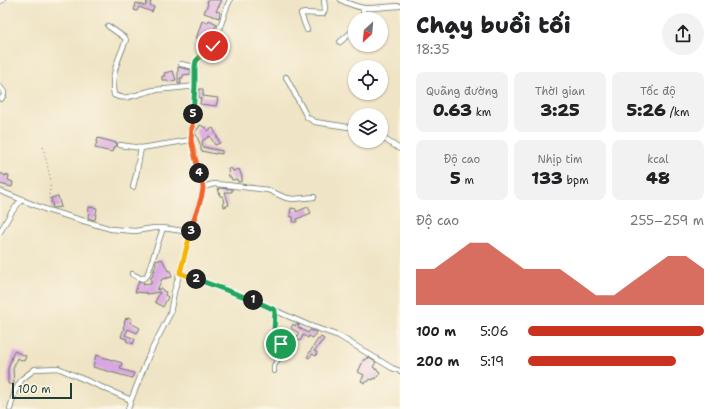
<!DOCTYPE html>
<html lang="vi">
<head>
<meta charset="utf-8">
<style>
  :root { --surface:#fff; --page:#f2f2f2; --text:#202124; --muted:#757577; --accent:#c8321e }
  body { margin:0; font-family:"Shantell Sans",sans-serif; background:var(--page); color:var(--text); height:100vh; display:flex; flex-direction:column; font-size:15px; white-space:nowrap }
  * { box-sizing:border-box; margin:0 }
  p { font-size:13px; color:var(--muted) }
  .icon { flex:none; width:22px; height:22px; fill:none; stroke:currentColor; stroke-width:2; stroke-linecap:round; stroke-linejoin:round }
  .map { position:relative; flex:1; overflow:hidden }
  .details { display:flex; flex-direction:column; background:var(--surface); width:320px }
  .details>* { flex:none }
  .needle { width:26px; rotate:206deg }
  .controls { position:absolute; left:348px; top:12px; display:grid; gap:8px }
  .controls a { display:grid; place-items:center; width:40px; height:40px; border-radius:50%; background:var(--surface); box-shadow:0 1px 3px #0004; font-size:20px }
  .scale { position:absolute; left:12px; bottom:10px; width:60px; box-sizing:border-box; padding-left:4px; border:2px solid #1f3d34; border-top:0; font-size:11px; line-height:14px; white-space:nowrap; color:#1f3d34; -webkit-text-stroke:3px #fcf5e5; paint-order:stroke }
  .pin { position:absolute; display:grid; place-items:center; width:34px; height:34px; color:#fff; margin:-17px; border:2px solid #fff; border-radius:50%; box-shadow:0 1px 4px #0007 }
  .km { position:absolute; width:20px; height:20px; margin:-10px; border-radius:50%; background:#222; color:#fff; font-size:11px; line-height:20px; text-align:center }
  .round { display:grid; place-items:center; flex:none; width:42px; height:42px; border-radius:21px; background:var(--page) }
  .head { display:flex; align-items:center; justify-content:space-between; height:68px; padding:0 16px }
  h1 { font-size:22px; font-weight:800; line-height:30px }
  .metrics { display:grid; grid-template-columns:repeat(3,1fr); gap:6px; height:68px; padding:4px 16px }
  .metrics div { display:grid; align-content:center; border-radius:8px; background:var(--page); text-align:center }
  .metrics b { font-size:17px; font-weight:800 }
  .metrics small { font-size:11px; font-weight:400 }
  .metrics p { font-size:11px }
  .chart { height:112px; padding:8px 16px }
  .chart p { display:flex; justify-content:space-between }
  .chart svg { width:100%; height:72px; margin-top:4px; fill:var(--accent); opacity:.7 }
  ul { padding:0 16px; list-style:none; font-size:13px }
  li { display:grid; grid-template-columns:64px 48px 1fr; align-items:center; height:30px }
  li i { height:10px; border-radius:5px; background:var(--accent) }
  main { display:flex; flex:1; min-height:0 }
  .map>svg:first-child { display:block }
</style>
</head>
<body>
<main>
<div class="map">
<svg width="400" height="409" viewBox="0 0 400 409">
  <rect width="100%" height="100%" fill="#fcf5e5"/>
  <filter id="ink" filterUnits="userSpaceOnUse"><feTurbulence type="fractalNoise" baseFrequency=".025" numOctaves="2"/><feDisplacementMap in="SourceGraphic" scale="8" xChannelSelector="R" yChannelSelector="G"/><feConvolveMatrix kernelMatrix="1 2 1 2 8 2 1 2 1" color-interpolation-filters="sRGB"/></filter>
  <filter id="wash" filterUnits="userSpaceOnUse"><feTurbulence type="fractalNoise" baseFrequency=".012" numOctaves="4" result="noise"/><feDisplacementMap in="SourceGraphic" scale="16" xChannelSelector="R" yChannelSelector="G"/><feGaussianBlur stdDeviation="0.9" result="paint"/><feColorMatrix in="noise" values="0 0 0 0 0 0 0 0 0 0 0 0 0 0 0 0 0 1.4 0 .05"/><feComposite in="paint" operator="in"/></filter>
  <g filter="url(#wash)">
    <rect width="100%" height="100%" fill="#efe4c5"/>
    <g id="blocks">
      <path fill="#daa6e1" d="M208,0H222L216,11L220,12L219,18L204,13L208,4L207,3Z
        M147,1L151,2L150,5L154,7L152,12L139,7L137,11L134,10L136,3L146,6Z
        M209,20L217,24L208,39H209L208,43L196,39L202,21L208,23Z
        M178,67L191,70V74L183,75V78H180L181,84H178Z
        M173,71L176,80L168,82V80H162V76H165L164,73Z
        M199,89H203V96L218,98L216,106L200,104L201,98H199Z
        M200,125L206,128L207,131L213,128L220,143L215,145L210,136L202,141L203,147L222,151V154L216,153V154L201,151V146L195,132L196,130L198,129Z
        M98,138L117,143L116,147L114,146L112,152L95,148Z
        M231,168L233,171L239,169L242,177V181L238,182L237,179L232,180L231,177H229L228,169Z
        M0,173L6,176V174L9,176L8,180L13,182L12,187L0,184Z
        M218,188L232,189V192H225L229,205L224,207L223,197L222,196H220Z
        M58,196L61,207L53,208L51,198Z
        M89,207L97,208L95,220L88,218Z
        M308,207L311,213L297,219V222H293V217L290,216L291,208L296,209V212Z
        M162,259L168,271L170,270L172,277L162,279L157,290L162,288L163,291L166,292L165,295L168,297L163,307L155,302L160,292L147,294V293L135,292L139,281L144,282L143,285L151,284V277L153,276V271H155L154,268L156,265V261Z
        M128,317L132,319L130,323L140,328L137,333L128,329L125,335L135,339L133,344L126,341L127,339L121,337L124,328H123L125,323H124L126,318L127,319Z
        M293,324L295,326L296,324L299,325L298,327L308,333L310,330L316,332L313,338L309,336L308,338L303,335L300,341L296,339L299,333L291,328Z
        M321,337L324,339L314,351L317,352L316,356L312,354L309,358L307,357L318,339L319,340Z
        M14,351L26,356L24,361L17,358L13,369L14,384H8V369Z
        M96,355L122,363L120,369L134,373L132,378L93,367Z
        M367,357L376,362L373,367L380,372L376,379L374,378L373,380L370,379L368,382L366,381L365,383L361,381L364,375L358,372L364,359L366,360Z"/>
    </g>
  </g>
  <g filter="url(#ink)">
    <use href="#blocks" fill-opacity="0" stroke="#687767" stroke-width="1"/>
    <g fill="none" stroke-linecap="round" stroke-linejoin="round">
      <g stroke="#687767" stroke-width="6">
        <path id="street" d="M341,0C367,13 373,7 400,6
          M0,1L3,0
          M363,9V19
          M108,26L125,38L126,40C119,58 110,75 114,95C127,102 141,92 154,90C168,89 181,88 195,86
          M307,30L301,14L305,13L323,14L325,9L324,0
          M340,42L355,29
          M181,64L195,67
          M286,77L307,117L315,122L355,128
          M0,87L4,92V95L1,99
          M381,137L400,149
          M120,145L141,148L191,140
          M133,187L136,175L141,148
          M203,187L214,184L227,185L268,190L286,198L294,199L314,197
          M0,191L47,210L111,229L135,231L154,228H163L190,232
          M0,232L11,213L22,199
          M180,273L247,298L308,325L339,336L392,368L400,371
          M132,274L142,279L147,276L163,228
          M274,371V366L283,350L274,331L275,310
          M10,409L15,391L22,379L35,369L58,368L131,400L149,355L170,314L174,292L190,237L193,220L201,198L203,187L191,140L195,86V67L197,61L215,42L226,9L230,0
          M128,409L131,400"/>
      </g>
      <path stroke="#687767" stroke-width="1" stroke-dasharray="1 3" stroke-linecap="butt" d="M43,147L51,181L49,196L51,207"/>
      <use href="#street" stroke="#fff" stroke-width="4.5"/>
    </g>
  </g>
  <g fill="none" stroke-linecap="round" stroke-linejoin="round" filter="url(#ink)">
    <g stroke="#fff" stroke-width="8">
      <path id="split-1" d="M253,300L275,310L274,331L281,344"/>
    </g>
    <g stroke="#fff" stroke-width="8">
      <path id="split-2" d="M196,279L253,300"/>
    </g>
    <g stroke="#fff" stroke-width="8">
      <path id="split-3" d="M191,231L180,273L196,279"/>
    </g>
    <g stroke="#fff" stroke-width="8">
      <path id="split-4" d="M191,231C193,216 202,203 203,188C203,184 200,178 199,173"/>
    </g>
    <g stroke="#fff" stroke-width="8">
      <path id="split-5" d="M193,114L191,140L199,173"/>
    </g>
    <g stroke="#fff" stroke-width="8">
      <path id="split-6" d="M193,114L195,86V67L196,61L201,56"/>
    </g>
    <g stroke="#fff" stroke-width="8">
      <path id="split-7" d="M201,56L213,46"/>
    </g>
    <use href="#split-1" stroke="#22a559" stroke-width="5"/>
    <use href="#split-2" stroke="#22a559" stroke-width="5"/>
    <use href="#split-3" stroke="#f5b400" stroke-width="5"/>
    <use href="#split-4" stroke="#f0652b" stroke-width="5"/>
    <use href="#split-5" stroke="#f0652b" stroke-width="5"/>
    <use href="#split-6" stroke="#22a559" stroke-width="5"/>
    <use href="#split-7" stroke="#f5b400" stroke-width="5"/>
  </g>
</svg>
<div class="controls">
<a><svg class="needle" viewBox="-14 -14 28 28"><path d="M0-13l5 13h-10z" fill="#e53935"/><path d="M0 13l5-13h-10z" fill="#757577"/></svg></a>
<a><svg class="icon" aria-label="locate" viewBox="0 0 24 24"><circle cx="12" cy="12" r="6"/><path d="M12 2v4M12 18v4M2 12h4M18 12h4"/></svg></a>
<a><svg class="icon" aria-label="layers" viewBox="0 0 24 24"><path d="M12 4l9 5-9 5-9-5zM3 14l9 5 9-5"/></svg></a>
</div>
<div class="scale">100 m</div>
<div class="pin" style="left:281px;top:344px;background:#1e9e55"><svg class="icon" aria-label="arrive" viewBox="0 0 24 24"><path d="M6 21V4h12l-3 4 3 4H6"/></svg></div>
<div class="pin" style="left:213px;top:46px;background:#d93025"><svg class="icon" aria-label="check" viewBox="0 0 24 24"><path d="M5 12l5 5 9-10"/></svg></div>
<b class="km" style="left:253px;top:300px">1</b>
<b class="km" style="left:196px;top:279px">2</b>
<b class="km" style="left:191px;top:231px">3</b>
<b class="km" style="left:199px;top:173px">4</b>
<b class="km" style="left:193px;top:114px">5</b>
</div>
<section class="details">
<div class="head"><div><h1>Chạy buổi tối</h1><p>18:35</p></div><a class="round"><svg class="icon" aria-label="share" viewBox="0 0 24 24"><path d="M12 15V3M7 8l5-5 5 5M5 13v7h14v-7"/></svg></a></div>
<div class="metrics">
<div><p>Quãng đường</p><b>0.63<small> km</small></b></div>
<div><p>Thời gian</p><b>3:25</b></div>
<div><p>Tốc độ</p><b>5:26<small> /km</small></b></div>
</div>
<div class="metrics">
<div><p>Độ cao</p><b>5<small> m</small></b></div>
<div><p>Nhịp tim</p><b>133<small> bpm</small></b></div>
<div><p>kcal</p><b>48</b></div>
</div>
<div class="chart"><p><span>Độ cao</span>255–259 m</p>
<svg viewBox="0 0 160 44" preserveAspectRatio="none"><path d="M0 44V22L10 22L20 14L30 6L40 6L50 14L60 22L70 22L80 22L90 30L100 38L110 38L120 30L130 22L140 14L150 14L160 22V44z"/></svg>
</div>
<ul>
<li><b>100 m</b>5:06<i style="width:100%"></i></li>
<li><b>200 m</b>5:19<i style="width:84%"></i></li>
</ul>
</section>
</main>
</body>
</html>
